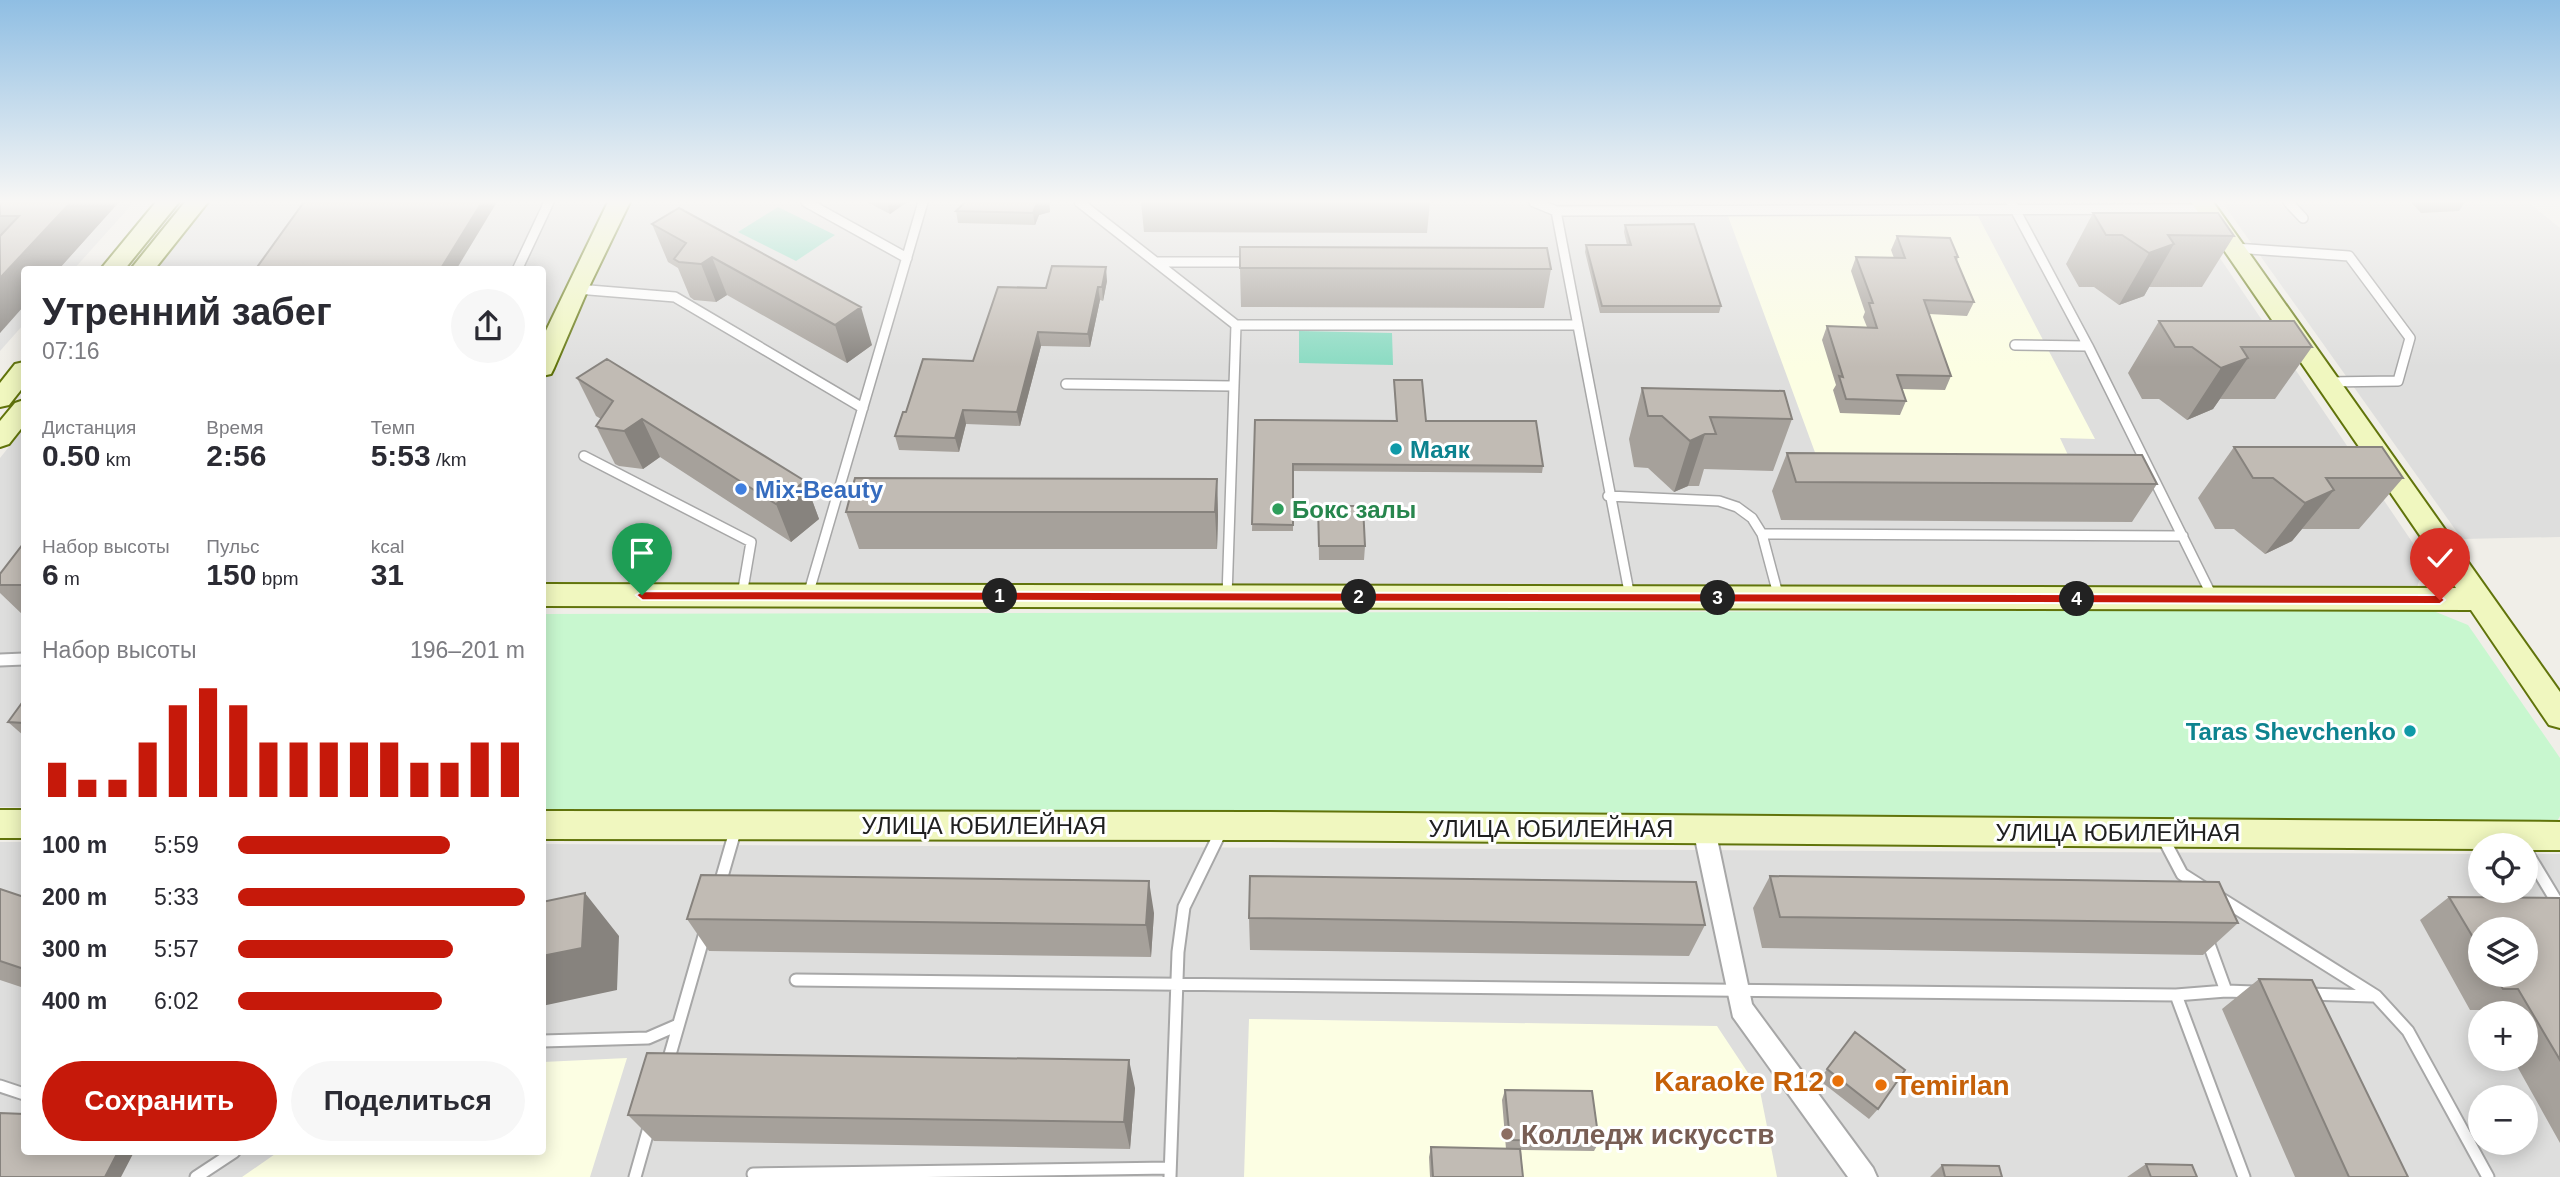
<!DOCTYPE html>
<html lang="ru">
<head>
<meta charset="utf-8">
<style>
  :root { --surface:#fff; --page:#f7f7f7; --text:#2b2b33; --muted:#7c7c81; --accent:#c6190a }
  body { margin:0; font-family:Arial,sans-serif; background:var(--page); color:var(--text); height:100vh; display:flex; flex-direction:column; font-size:26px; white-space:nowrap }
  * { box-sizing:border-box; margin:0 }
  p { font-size:23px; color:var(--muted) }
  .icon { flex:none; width:38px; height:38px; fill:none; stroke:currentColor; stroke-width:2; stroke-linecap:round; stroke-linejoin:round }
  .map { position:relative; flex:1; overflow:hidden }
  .sheet { position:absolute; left:21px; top:266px; width:525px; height:889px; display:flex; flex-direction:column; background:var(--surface); border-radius:7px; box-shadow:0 4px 18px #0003 }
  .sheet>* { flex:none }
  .fabs { position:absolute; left:2468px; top:833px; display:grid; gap:14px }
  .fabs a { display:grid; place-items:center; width:70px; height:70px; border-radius:50%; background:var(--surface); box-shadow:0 4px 18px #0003; font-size:35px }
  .pin { position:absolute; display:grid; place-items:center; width:60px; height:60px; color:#fff; margin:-72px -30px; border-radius:50% 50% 50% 0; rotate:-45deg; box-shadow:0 0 7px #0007 }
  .pin .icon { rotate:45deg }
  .km { position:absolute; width:35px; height:35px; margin:-18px; border-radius:50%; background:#222; color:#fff; font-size:19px; line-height:35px; text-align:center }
  .round { display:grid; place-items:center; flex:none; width:74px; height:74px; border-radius:37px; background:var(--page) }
  .summary { display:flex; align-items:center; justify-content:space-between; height:119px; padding:0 21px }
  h1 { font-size:38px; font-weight:800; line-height:52px }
  .figures { display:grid; grid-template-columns:repeat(3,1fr); gap:10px; height:119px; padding:7px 21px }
  .figures div { display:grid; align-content:center }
  .figures b { font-size:30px; font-weight:800 }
  .figures small { font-size:19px; font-weight:400 }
  .figures p { font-size:19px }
  .chart { height:196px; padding:14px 21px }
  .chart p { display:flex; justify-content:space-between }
  .chart svg { width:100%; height:126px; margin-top:7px; stroke:var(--accent); stroke-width:6 }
  .action { display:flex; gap:14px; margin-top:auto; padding:14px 21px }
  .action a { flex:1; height:80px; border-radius:42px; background:var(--accent); color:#fff; font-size:28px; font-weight:800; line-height:80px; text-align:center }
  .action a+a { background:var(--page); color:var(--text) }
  ul { padding:0 21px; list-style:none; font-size:23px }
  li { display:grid; grid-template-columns:112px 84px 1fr; align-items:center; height:52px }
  li i { height:18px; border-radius:9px; background:var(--accent) }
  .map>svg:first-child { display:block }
</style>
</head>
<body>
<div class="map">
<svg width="2560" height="1177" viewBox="0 0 2560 1177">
  <rect width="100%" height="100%" fill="#f0eee8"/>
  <path fill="#dededd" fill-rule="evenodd" d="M0,202H134L74,269L24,270V324L0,351Z
    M211,202H2182L2425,561L2416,591L543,585L542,270H155Z
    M2222,202H2528L2560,228V537L2462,539Z
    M24,428V807H0V458Z
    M0,842H24V1152H542L543,844L2480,854V891H2525V854H2560V1177H0ZM2480,929H2525V975H2480ZM2480,1013H2525V1059H2480ZM2480,1097H2525V1143H2480Z"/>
  <path fill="#fcfee3" d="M1728,216H1978L2095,439L2060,438L2074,468L1820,466Z
    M1249,1019L1717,1026L1760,1091L1777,1177H1244Z
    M627,1058L590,1177H242L278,1152H542L543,1062Z"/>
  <path fill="#c8f7cf" d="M2431,610L2468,625L2560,758V816L2556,823L543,809V614Z"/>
  <path fill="#8adbc2" d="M778,207L835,235L796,261L738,232Z
    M1299,331L1392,333L1393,365L1299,363Z"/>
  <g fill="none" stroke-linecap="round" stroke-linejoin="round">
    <g stroke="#a7a7a7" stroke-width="12">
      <path id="lane-far1" d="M806,202L907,258
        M1079,202L1236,325L1227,597
        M1534,202L1556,211L1630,597
        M2011,202L2088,346L2213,598
        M2288,202L2303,218
        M1556,211L2206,209
        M2235,248L2349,256L2410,338L2398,381L2327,382
        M1156,262H1253
        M517,270L549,202
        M577,289L675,297L863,408
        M1236,325H1578
        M2015,345L2088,346
        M1066,384L1233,386
        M584,456L751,542L742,595
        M1608,496L1719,501L1737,507L1752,518L1762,534L1779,598
        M1762,534L2183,536
        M808,595L923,202"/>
    </g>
    <g stroke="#a7a7a7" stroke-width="15">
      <path id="lane" d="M0,660L24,659
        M2162,836L2182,874L2204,888
        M2525,849L2560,907
        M719,887L736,828
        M2220,898L2376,996L2408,1031L2488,1177
        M796,980L2176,995L2244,1177
        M2226,991L2254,992
        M2307,994L2373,996
        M2176,995L2226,991L2206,936
        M542,1041L648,1038L678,1025
        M667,1065L706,929
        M0,1086L24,1094
        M753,1174L1170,1168
        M196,1177L234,1152
        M635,1177L650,1124
        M1170,1177L1178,952L1184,907L1222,829"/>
    </g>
    <g stroke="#a7a7a7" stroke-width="4">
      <path id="street" d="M1704,819L1712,822L1715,829L1752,1004L1873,1168L1877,1177H1848L1733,1017L1693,829L1696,822Z"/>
    </g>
    <g stroke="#61740b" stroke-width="4">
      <path id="secondary" d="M156,202H179L124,270H100Z
        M185,202H208L154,270H130Z
        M608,202H630L588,289L554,368L551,374L542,376V339Z
        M2191,202H2213L2560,692V728L2549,725L2471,610L542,606V584L2456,588Z
        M24,362V386L9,405L0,407V383L15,364Z
        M24,400V425L9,444L0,447V421L15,403Z
        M0,810H24V838H0Z
        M542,811L1259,812L2560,822V850H2525V845H2480V849L1259,840L542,839Z"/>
    </g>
    <use href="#lane-far1" stroke="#fff" stroke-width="9"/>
    <use href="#lane" stroke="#fff" stroke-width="11"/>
    <use href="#street" fill="#fff" fill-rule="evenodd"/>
    <use href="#secondary" fill="#f0f7bf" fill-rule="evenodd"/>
  </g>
  <path fill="#a6a19b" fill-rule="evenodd" d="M0,202H119L58,270H24L0,333Z
    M867,202H907L890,214Z
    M965,202H1049L1050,212L1039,215L1035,225L958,223L956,211Z
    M1141,202H1430L1427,233L1144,232Z
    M2411,202H2465L2459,211L2421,213Z
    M2093,213L2234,236L2202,287H2149L2144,296L2119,305L2094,287H2079L2066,264Z
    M652,224L872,345L847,363L727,295L716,302L694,300L690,297L678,268L668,262Z
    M1625,225L1721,306L1719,313H1600L1585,252L1586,245H1627L1624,232Z
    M1897,236L1958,257L1957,261L1974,302L1967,316L1929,314L1951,376L1945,390L1902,389L1906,401L1900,415L1840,413L1833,390L1836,385L1822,340L1827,326L1867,327L1863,317L1865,312L1851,271L1856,257L1894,258L1891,250Z
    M1240,268L1551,269L1544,308L1241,307Z
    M1107,281L1103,301L1100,300L1090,347L1041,346L1020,426L966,424L959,452L899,450L895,436L906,412L973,361L1046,288Z
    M2159,321L2312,347L2275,399H2220L2213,409L2187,420L2159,399H2142L2128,373Z
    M577,378L805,481L819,519L791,542L660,457L643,469L619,466L615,464L596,426L601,419L596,416Z
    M1394,380L1426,421L1543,466L1542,473L1293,471V531H1252L1255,420L1396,421Z
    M1642,388L1792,419L1773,471L1704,469L1699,486H1688L1674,492L1648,468L1634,467L1629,439Z
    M2234,447L2403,478L2359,529H2302L2292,541L2265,554L2234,529H2215L2198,498Z
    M1787,453L2157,484L2132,522L1781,520L1772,491Z
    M1217,479L1218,516L1217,549H859L846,512Z
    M1318,506L1365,546L1364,560H1319Z
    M24,544V616L0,593V574Z
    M24,700V736L8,722Z
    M1770,876L2238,923L2203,955L1762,948L1753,908Z
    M0,889L24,897V988L0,980Z
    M2449,897L2560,898V1143L2513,1059H2525V1013H2487L2485,1010H2470L2420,920ZM2480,929L2525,975H2480Z
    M1154,913L1151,957L709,951L687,919Z
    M1249,918L1705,925L1689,956L1250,950Z
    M2259,979L2408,1177H2295L2222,1009Z
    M1855,1032L1878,1109L1869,1119L1819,1080Z
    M1135,1088L1130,1149L654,1141L628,1115Z
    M1505,1090L1599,1142L1594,1151L1521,1150L1523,1177H1430L1429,1157L1431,1147L1506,1149L1502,1100Z
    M2146,1164L2197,1177H2127Z
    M1942,1165L2002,1177H1930Z"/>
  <path fill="#87837e" d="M71,202H119L58,270H24V306L0,333V278Z
    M482,202H497L456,270H440Z
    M887,202H907L890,214Z
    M1040,202H1049L1050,212L1039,215L1035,225L1033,213L1037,203Z
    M2174,244L2144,296L2119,305L2149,253Z
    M712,257L727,295L716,302L701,264Z
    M1106,267L1107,281L1103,301L1102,287Z
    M1098,287L1100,300L1090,347L1088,334Z
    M861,307L872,345L847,363L835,325Z
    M1038,332L1041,346L1020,426L1017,412Z
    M2248,358L2213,409L2187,420L2221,368Z
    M963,410L966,424L959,452L955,438Z
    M642,419L660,457L643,469L624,431Z
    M1705,434L1688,486L1674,492L1690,441Z
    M1217,479L1218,516L1217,549L1215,512Z
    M805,481L819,519L791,542L776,504Z
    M2334,490L2292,541L2265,554L2305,503Z
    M1149,881L1154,913L1151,957L1146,925Z
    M585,893L619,936L617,990L542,1006V956Z
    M1129,1060L1135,1088L1130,1149L1124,1122Z
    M118,1152H134L121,1177H105Z"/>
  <path fill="#c1bbb4" stroke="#87837e" stroke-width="2" d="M0,202H71L0,278V236L19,216H0Z
    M304,202H482L440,270H255Z
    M965,202H1040L1037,203L1033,213L956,211Z
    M679,208L861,307L835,325L712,257L701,264L679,262L674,259L686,243L652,224Z
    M2093,213H2218L2234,236L2168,235L2174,244L2149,253L2122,235H2106Z
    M1694,224L1721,306H1602L1586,245H1631L1625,225Z
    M1897,236L1950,238L1958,257H1955L1974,302L1924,300L1951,376L1897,375L1906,401L1846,399L1839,376L1843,377L1827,326L1877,328L1869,303H1873L1856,257L1905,258Z
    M1240,247L1547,248L1551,269L1240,268Z
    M1052,266L1106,267L1102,287H1098L1088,334L1038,332L1017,412L963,410L955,438L895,436L903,412H906L923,359L973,361L998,287L1046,288Z
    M2159,321H2294L2312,347H2241L2248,358L2221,368L2192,347H2175Z
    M607,359L805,481L776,504L642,419L624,431L600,428L596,426L613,401L577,378Z
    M1394,380H1422L1426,421H1536L1543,466L1293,464V525L1252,524L1255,420L1397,421Z
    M1642,388L1784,391L1792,419L1710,417L1716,434H1705L1690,441L1662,416H1648Z
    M2234,447H2382L2403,478H2326L2334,490L2305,503L2273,478H2253Z
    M1787,453L2142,455L2157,484L1796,482Z
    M855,478L1217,479L1215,512H846Z
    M1318,506H1363L1365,546H1319Z
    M23,544H24V585H0V574Z
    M24,700V723L8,722Z
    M701,875L1149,881L1146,925L687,919Z
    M1250,876L1696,882L1705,925L1249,918Z
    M1770,876L2219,882L2238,923L1780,917Z
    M0,889L24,897V969L0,961Z
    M585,893L582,948L542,956V902Z
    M2449,897L2560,898V1060L2518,989H2503L2494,975H2525V929H2480V949Z
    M2259,979L2312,980L2408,1177H2349Z
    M1855,1032L1905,1070L1878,1109L1827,1069Z
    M647,1053L1129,1060L1124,1122L628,1115Z
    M1505,1090L1592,1091L1599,1142L1510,1140Z
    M0,1113L24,1114V1152H118L105,1177H0Z
    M1431,1147L1520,1149L1523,1177H1433Z
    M2146,1164L2192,1165L2197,1177H2151Z
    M1942,1165L1999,1166L2002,1177H1945Z"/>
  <linearGradient id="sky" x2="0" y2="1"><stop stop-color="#8fbee3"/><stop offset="0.55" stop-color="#f8f7f5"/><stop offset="1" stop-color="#f8f7f5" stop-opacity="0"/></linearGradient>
  <rect width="2560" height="367" fill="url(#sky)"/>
  <path fill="#c6190a" stroke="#fff" stroke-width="2" d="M642,591L2440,595L2445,600L2440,604L642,600L636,595Z"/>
  <g fill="#0f9aa8" stroke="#fff" stroke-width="2.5">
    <circle cx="1396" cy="449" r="7"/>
    <circle cx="2410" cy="731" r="7"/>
  </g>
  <circle fill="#3f7fe0" stroke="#fff" stroke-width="2.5" cx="741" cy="489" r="7"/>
  <circle fill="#2e9e5b" stroke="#fff" stroke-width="2.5" cx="1278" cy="509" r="7"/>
  <g fill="#e8710a" stroke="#fff" stroke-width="2.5">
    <circle cx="1838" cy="1081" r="7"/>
    <circle cx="1881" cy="1085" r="7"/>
  </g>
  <circle fill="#8d6e63" stroke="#fff" stroke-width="2.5" cx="1507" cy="1134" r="7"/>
  <g text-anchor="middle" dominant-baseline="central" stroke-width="6" stroke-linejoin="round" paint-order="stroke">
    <g font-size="24" font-weight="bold" fill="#0d838f" stroke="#fff" text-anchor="start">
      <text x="1410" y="449">Маяк</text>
      <text x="2396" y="731" text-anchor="end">Taras Shevchenko</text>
    </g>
    <g font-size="24" font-weight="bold" fill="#366cbe" stroke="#fff" text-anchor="start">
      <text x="755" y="489">Mix-Beauty</text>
    </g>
    <g font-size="24" font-weight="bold" fill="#27864d" stroke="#fff" text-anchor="start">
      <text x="1292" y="509">Бокс залы</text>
    </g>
    <g font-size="24" fill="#202020" stroke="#fff">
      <text x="984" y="825">УЛИЦА ЮБИЛЕЙНАЯ</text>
      <text x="1551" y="828">УЛИЦА ЮБИЛЕЙНАЯ</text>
      <text x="2118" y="832">УЛИЦА ЮБИЛЕЙНАЯ</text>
    </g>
    <g font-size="28" font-weight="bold" fill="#c56008" stroke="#fff" text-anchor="end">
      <text x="1824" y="1081">Karaoke R12</text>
      <text x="1895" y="1085" text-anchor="start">Temirlan</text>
    </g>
    <g font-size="28" font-weight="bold" fill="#785e54" stroke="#fff" text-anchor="start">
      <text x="1521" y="1134">Колледж искусств</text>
    </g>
  </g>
</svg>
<div class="fabs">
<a><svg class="icon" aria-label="locate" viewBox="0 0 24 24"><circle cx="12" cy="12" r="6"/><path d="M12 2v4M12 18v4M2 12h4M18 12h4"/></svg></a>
<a><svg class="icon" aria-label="layers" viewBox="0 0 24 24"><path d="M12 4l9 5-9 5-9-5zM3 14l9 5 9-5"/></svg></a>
<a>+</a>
<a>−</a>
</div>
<div class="pin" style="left:642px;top:595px;background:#1e9e55"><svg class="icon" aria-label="arrive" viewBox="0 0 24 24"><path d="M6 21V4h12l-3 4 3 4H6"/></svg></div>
<div class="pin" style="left:2440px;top:600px;background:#d93025"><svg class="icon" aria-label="check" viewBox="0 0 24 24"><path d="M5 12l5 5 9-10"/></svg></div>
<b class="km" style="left:1000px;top:596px">1</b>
<b class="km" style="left:1359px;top:597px">2</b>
<b class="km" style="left:1718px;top:598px">3</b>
<b class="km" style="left:2077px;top:599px">4</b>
<section class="sheet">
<div class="summary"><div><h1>Утренний забег</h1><p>07:16</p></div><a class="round"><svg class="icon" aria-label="share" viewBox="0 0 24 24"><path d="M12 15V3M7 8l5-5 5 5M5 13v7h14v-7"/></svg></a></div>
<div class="figures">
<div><p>Дистанция</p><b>0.50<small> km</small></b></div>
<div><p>Время</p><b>2:56</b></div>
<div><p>Темп</p><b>5:53<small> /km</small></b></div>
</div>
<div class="figures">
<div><p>Набор высоты</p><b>6<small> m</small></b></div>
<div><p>Пульс</p><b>150<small> bpm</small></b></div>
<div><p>kcal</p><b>31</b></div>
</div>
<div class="chart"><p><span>Набор высоты</span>196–201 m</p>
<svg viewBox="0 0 160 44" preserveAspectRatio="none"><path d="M5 44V32M15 44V38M25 44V38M35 44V25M45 44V12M55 44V6M65 44V12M75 44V25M85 44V25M95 44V25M105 44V25M115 44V25M125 44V32M135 44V32M145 44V25M155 44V25"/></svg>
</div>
<ul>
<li><b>100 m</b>5:59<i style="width:74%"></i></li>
<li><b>200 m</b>5:33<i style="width:100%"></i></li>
<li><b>300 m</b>5:57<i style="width:75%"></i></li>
<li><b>400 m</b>6:02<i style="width:71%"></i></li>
</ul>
<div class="action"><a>Сохранить</a><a>Поделиться</a></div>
</section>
</div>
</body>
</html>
